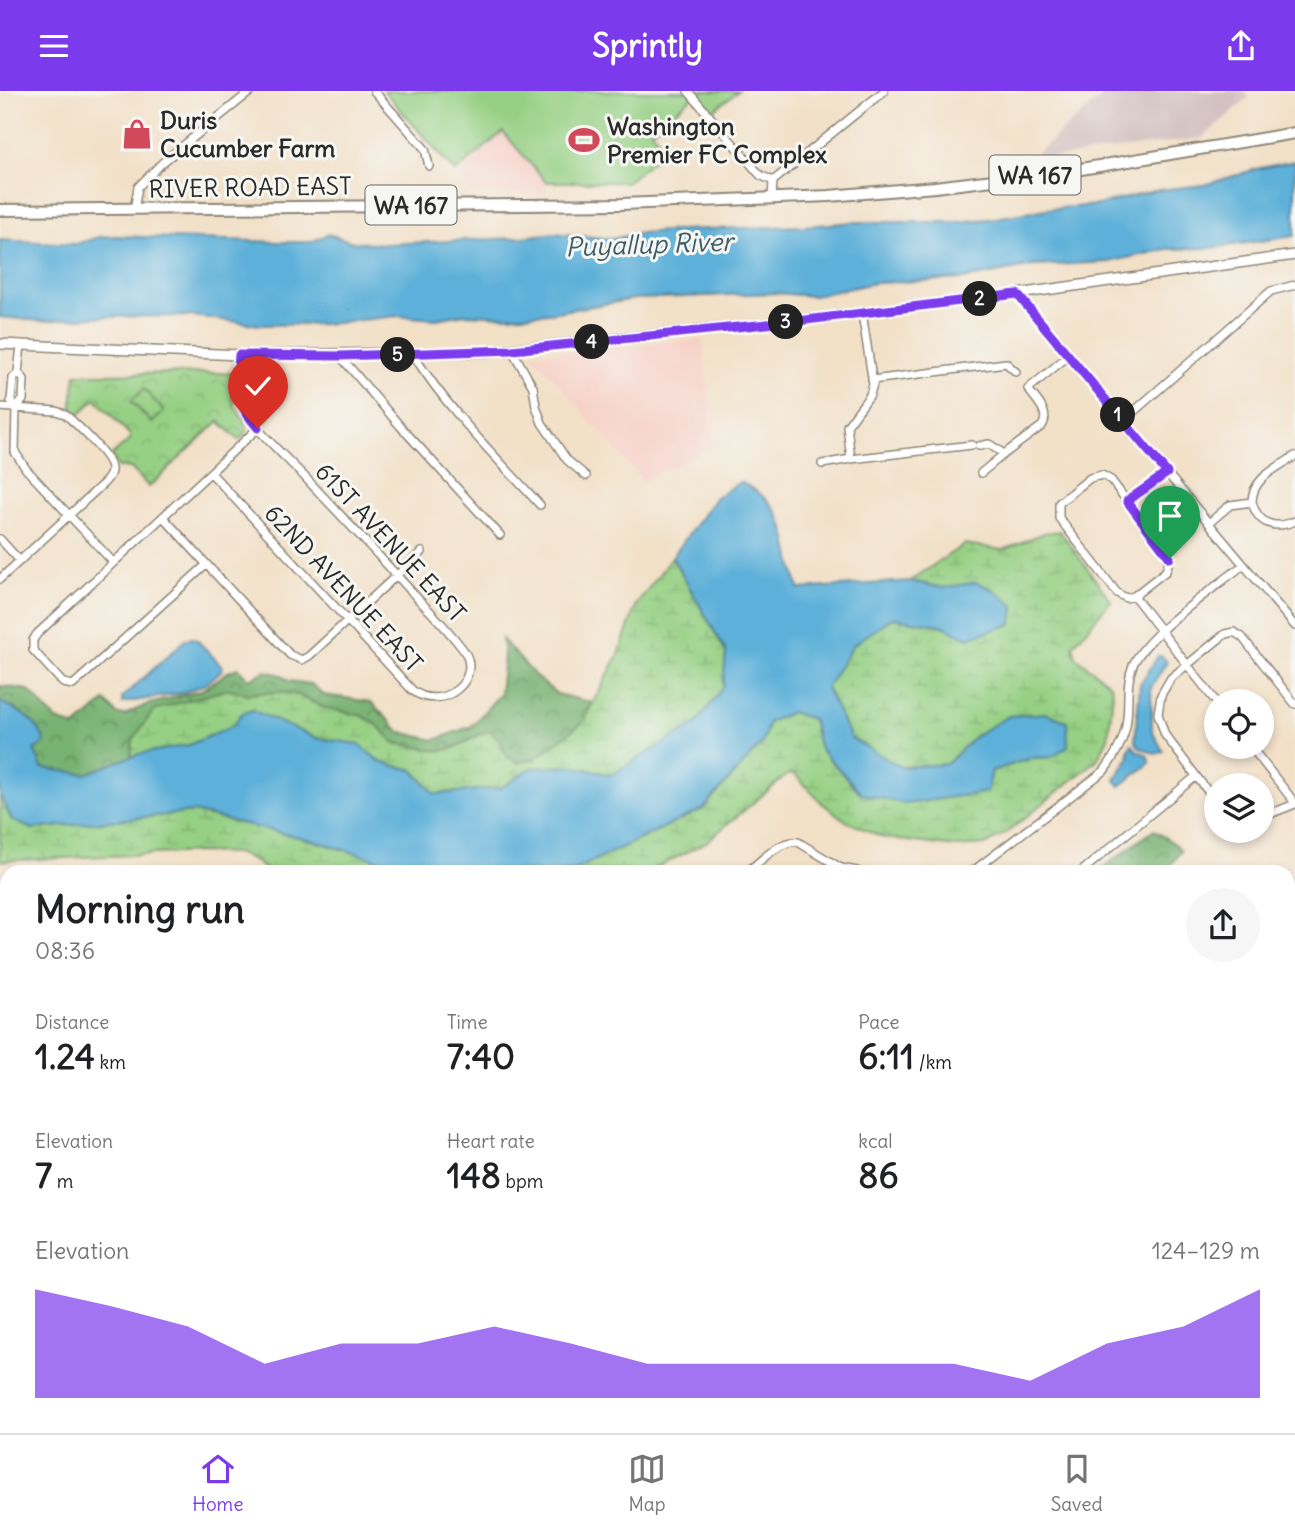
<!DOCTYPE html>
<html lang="en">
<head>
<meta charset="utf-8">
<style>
  :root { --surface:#fff; --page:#f6f6f6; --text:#202124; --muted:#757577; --line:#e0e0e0; --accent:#7c3aed }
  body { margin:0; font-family:Delius,sans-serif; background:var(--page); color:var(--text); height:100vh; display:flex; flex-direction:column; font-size:26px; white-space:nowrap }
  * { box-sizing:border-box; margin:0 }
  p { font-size:23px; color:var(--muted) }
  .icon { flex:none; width:38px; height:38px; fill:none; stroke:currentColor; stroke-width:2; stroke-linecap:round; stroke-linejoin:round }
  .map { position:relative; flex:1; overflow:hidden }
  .sheet { position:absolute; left:0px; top:774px; width:1295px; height:569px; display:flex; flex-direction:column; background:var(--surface); border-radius:21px 21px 0 0; box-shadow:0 4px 10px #0003 }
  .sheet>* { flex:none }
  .fabs { position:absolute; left:1204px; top:598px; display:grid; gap:14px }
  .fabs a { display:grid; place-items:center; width:70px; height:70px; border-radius:50%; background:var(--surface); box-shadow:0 4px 10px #0003; font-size:35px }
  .pin { position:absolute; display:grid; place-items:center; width:60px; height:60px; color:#fff; margin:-72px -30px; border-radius:50% 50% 50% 0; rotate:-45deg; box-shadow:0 0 7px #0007 }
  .pin .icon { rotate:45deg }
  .km { position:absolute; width:35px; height:35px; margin:-18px; border-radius:50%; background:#222; color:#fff; font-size:19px; line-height:35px; text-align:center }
  .round { display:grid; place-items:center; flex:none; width:74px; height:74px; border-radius:37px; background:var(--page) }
  .summary { display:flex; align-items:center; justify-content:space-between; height:119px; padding:0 35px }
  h1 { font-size:38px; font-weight:700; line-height:52px }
  .stats { display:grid; grid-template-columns:repeat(3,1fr); gap:10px; height:119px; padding:7px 35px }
  .stats div { display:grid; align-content:center }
  .stats b { font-size:35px; font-weight:700 }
  .stats small { font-size:19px; font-weight:400 }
  .stats p { font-size:19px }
  .chart { height:196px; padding:14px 35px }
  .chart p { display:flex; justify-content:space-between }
  .chart svg { width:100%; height:126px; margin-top:7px; fill:var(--accent); opacity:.7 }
  header { display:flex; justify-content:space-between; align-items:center; height:91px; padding:0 35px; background:var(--accent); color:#fff; font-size:32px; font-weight:700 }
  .tab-bar { display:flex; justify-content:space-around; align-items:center; height:98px; border-top:2px solid var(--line); background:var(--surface); font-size:19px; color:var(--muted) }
  .tab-bar a { display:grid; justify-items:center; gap:4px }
  .tab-bar .selected { color:var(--accent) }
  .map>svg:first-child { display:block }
</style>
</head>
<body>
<header><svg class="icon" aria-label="menu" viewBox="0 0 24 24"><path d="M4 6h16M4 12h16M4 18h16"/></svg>Sprintly<svg class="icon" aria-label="share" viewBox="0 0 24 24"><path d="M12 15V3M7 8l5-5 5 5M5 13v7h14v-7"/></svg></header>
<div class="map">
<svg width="1295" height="1342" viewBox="0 0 1295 1342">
  <defs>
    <pattern id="forest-crowns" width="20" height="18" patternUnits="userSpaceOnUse" patternTransform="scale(1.75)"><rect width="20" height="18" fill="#78b272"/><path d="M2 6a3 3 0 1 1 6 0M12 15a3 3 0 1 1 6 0" fill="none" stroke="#63915e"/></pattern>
    <pattern id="wetland-marsh" width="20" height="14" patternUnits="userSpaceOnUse" patternTransform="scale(1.75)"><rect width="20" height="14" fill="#96d084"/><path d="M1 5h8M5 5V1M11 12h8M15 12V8" fill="none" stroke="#81b372"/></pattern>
    <pattern id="park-crowns" width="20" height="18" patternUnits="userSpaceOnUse" patternTransform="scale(1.75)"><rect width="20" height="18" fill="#96d084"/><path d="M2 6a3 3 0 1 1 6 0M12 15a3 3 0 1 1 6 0" fill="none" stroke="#81b372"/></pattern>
  </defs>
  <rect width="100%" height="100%" fill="#f6f6f2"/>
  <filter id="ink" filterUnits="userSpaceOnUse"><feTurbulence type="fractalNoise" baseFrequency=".0143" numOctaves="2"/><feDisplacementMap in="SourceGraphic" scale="14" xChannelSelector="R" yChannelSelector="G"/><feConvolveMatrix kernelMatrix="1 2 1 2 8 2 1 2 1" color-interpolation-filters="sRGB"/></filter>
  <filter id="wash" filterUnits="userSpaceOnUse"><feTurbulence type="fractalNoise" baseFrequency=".00686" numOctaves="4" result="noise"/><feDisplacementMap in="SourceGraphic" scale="28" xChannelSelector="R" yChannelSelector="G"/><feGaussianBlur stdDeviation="1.57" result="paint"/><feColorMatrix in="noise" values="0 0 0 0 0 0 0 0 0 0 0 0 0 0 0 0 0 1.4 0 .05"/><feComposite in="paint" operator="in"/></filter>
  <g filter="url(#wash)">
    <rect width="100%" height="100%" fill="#f2e0c7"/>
    <path fill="#f7d1c8" d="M503,41L546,91V102L471,101L455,81Z
      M702,248L714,355L644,390L532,263Z
      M1295,838V1028L1288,1034V840Z
      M947,1335H1022V1342H949Z"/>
    <path fill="#d2bfc0" d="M1108,0H1243L1249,6L1202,47L1028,70Z
      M174,1335H449L441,1342H174Z
      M484,1335H747L753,1342H476Z"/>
    <path fill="url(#forest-crowns)" stroke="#526e4e" stroke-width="2" d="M502,548L537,587L557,603L592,612L582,632L536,667L519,672L507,666L499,649L485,641L454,657L439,660L395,652L375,632L362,625L322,616L298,604L278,601L246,603L229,598L154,619L133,649L131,666L86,683L42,678L16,618L0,611V595L28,599L55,628L75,636L105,610L118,624H125L146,614L202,599L228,581L238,577L249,588L266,580L281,584L289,590L311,593L324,604L371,611L400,641L435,649L472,635L500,603L504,565Z
      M1154,739L1176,754L1181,760L1166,780H1098Z
      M7,902V1211L0,1200V903Z
      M1295,1139V1206L1288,1201V1145Z"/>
    <path fill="url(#wetland-marsh)" stroke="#607e58" stroke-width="2" d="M1060,440L1111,510L1073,554L1076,566L1111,594L1113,602L1108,647L1097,669L1006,742L985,754L956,756L884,747L846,730L822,712L794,683L787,684L706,751L651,780H572L703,718L762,652L769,631L791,621L812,628L820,658L861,703L992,680L1031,667L1052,666L1045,622L1009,626L976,644L947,673L901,676L851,647L826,597L853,554L892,527L941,534L968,547L994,499L976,491L945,497L910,490L965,453L1003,459L1044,442Z
      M672,466L726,561L723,596L695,634L611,684L573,675L532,677L501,697L435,703L413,679L380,671L359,653L316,647L252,620L241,624L235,634L189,654L131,666L133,649L154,619L229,598L246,603L278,601L298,604L322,616L362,625L375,632L395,652L439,660L454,657L485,641L491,640L499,649L507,666L519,672L536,667L582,632L619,563L636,514Z
      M0,705L12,729L32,738L193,721L315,750L405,777L459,780H267L252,768L236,762L199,761L0,770Z"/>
    <path fill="url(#park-crowns)" stroke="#607e58" stroke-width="2" d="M232,282L234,314L247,335V341L239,349L219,330L149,396L131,377L118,376L112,364L130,349V344L97,309L95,308L77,326L71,321L76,283Z"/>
    <path fill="#96d084" stroke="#607e58" stroke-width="2" d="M384,0H738L711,21L696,3L651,40L666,58L627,91H546L503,41L455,81Z
      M144,298L164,320L152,332L131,310Z
      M1295,922V983L1288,989V928Z"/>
    <path fill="#5db0d9" stroke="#446e82" stroke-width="2" d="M1295,70V145L1212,157L1167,158L1109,171L1033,175L964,188L874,192L813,205L774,202L635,208L550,222L507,225L465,223L436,228L397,225L327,233L260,234L193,225L92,226L41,230L0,226V149L76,153L99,146L116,145L280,151H311L328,143L353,151L385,153L514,147L554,142L613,148L640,142L679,139L804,135L854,131H958L996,127L1047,118L1098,114L1158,99L1204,94L1260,77Z
      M740,391C793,416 783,450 799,498L910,490L945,497L976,491L994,499L1014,515L1012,533L968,547L941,534L892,527L853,554L826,597L851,647L901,676L947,673L976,644L1009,625L1045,622L1067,630L1068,655L1052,666L1031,667L992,680L987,701L906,713L862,703L820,658L812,628L791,621L769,631L762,652L703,718L572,780H459L405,777L315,750L193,721L32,738L12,729L0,705V611C17,618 41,632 45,652L34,659L42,677L86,683L138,663L189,654L234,634L241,623L252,619L316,647L359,653L380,671L413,679L435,703L501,697L531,677L573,675L611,684L695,634L723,596L726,560L672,466L716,406Z
      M191,547L197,549L223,576L222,579L206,593L182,602L122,612V607L185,549Z
      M1158,565H1162L1167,571L1151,596L1152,640L1163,660L1156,663L1139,656L1135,649L1140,593Z
      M1132,653L1136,659L1147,664L1150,672L1120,695L1115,689L1129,666L1128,661Z"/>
  </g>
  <g filter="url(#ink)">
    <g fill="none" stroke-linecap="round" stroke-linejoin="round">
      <g stroke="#8e8679" stroke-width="10">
        <path id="minor" d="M374,0L425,58L429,75
          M688,0L760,84L773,90
          M772,107L773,90L884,0
          M134,119L138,96L163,71L251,0
          M1017,203L1295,535
          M862,222L873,293L870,304L847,335L851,368L972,354
          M21,254L18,282L13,287L11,310L16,317L15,361L26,378L113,471
          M512,259L533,296L536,315L542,332L567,369L586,385
          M413,263C447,318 496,366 540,414
          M340,265L401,336L500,444
          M872,289L1006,272L1016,281
          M0,316L56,320L65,323C75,332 110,364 111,377C112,383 108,388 104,392L0,488
          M16,317L23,309L24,288L18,282
          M1123,330L1271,200L1295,194
          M979,355L989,353L1004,363L1042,335C1051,322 1036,309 1028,298L1068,265
          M822,373L851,368
          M211,382L412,599C442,623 486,587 462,557C449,540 434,524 419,509C381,466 341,425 302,383C281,362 258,341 241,316L238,296L239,264
          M981,382L1004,363
          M1127,410L1167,382
          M1252,411C1258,433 1274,439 1295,430
          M163,426L290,564L302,569L309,565L422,461
          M1209,432L1230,414L1252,411C1252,387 1277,377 1295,365
          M0,448L20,470
          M206,474L73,594L63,592L33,559V549L37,543L258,337
          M1134,505L1166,480L1170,467L1111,389L1102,384L1090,387L1059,412V427L1117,502L1126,507L1134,505L1216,611
          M1251,656L1295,712
          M1216,711L1165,644L1158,623L1161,604L1171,587L1225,543L1234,541L1242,546L1295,613
          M1262,726L1295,713
          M748,780C761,770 780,749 798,751L841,777L857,780
          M973,780L1104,680C1116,664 1126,647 1127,627C1129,609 1126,591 1133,574C1147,542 1215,497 1243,474
          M1082,780L1195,686
          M0,818L7,817
          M0,888L7,886
          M1291,1084L1295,1070
          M838,1335V1342
          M1029,1335L1030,1342
          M1100,1342L1108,1335"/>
      </g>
      <g stroke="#8e8679" stroke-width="12">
        <path id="tertiary" d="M0,253L239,264L483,261L822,227L1017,203L1295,164"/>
      </g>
      <g stroke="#8e8679" stroke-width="13">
        <path id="secondary" d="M1288,1305L1295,1306
          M462,1342L470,1335"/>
      </g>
      <g stroke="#8e8679" stroke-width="14">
        <path id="primary" d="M0,119L621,113L829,105L935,96L1075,79L1295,42"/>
      </g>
      <use href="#minor" stroke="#fff" stroke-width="7"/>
      <use href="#tertiary" stroke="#fff" stroke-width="9"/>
      <use href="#secondary" stroke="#fff" stroke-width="10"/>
      <use href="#primary" stroke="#fff" stroke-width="10"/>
      <g stroke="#2b2b2b" stroke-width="4.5">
        <path id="rail" d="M1288,826L1295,824
          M0,1243L7,1241"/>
      </g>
      <use href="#rail" stroke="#f6f6f2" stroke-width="2" stroke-dasharray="5" stroke-linecap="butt"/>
    </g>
  </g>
  <g fill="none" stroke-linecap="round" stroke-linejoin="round" filter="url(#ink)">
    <g stroke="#fff" stroke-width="14">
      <path id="route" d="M258,337C233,308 237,301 239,264L340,265L512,259L806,229L1017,203L1167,382L1127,410L1170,467"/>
    </g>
    <use href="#route" stroke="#7c3aed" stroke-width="9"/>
  </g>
  <defs>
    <g id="shop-bare" transform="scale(2.415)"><path d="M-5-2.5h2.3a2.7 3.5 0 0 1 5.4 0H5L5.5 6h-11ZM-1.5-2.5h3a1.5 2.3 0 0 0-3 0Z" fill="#d1495b" stroke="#f6f6f2" stroke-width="2.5" paint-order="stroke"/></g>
    <g id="stadium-bare" transform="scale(2.415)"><path d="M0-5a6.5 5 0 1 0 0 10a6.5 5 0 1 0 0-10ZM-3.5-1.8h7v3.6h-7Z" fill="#d1495b" stroke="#f6f6f2" stroke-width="2.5" paint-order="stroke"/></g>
  </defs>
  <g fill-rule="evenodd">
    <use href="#shop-bare" x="137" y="43"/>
    <use href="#stadium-bare" x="584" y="49"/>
  </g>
  <g text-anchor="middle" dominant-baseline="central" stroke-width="6" stroke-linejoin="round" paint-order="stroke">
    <g fill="#f6f6f2" stroke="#686867" stroke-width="2">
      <rect x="989.5" y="64.5" width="91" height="39" rx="5"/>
      <rect x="365.5" y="94.5" width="91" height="39" rx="5"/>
    </g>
    <g font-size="23" font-weight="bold" fill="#2b2b2b">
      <text x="1035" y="84">WA 167</text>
      <text x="411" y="114">WA 167</text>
    </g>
    <g font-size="24" font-weight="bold" fill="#2b2b2b" stroke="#f6f6f2" text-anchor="start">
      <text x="160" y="29">Duris<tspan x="160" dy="28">Cucumber Farm</tspan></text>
      <text x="607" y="35">Washington<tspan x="607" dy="28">Premier FC Complex</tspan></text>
    </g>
    <g font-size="24" fill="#2b2b2b" stroke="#f6f6f2">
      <text transform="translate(250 96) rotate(-1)">RIVER ROAD EAST</text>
      <text transform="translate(391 451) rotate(47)">61ST AVENUE EAST</text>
      <text transform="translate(344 497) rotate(47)">62ND AVENUE EAST</text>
    </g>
    <g font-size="26" font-style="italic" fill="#3c5a68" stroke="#f6f6f2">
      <text transform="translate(649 153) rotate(-2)">Puyallup River</text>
    </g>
  </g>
</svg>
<div class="fabs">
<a><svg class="icon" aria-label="locate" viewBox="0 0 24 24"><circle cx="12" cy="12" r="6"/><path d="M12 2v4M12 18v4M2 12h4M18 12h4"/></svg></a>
<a><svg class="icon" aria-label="layers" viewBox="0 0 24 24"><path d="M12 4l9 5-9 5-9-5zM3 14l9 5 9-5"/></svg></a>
</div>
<div class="pin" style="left:1170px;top:467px;background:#1e9e55"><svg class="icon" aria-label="arrive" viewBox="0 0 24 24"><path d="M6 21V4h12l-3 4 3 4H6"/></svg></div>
<div class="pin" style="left:258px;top:337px;background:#d93025"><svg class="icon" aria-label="check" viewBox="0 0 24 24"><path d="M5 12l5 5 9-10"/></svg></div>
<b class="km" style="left:1118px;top:324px">1</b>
<b class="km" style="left:980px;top:208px">2</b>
<b class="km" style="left:786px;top:231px">3</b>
<b class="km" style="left:592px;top:251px">4</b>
<b class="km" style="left:398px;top:264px">5</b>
<section class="sheet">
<div class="summary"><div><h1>Morning run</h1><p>08:36</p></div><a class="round"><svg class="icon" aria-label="share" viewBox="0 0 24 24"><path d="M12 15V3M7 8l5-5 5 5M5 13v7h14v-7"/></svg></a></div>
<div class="stats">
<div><p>Distance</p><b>1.24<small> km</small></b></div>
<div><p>Time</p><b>7:40</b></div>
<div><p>Pace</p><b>6:11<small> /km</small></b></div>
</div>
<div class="stats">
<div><p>Elevation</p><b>7<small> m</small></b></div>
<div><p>Heart rate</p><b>148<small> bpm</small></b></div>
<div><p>kcal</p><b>86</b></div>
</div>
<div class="chart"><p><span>Elevation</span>124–129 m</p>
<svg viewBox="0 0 160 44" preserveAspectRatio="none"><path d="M0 44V6L10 12L20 19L30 32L40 25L50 25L60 19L70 25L80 32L90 32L100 32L110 32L120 32L130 38L140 25L150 19L160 6V44z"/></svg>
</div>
</section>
</div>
<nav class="tab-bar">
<a class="selected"><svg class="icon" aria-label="home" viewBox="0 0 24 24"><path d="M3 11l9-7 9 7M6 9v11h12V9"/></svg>Home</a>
<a><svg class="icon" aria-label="map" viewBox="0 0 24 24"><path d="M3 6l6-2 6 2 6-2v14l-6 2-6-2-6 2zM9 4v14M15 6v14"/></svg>Map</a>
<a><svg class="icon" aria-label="saved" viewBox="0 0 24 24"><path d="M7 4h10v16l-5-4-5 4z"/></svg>Saved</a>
</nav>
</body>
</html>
